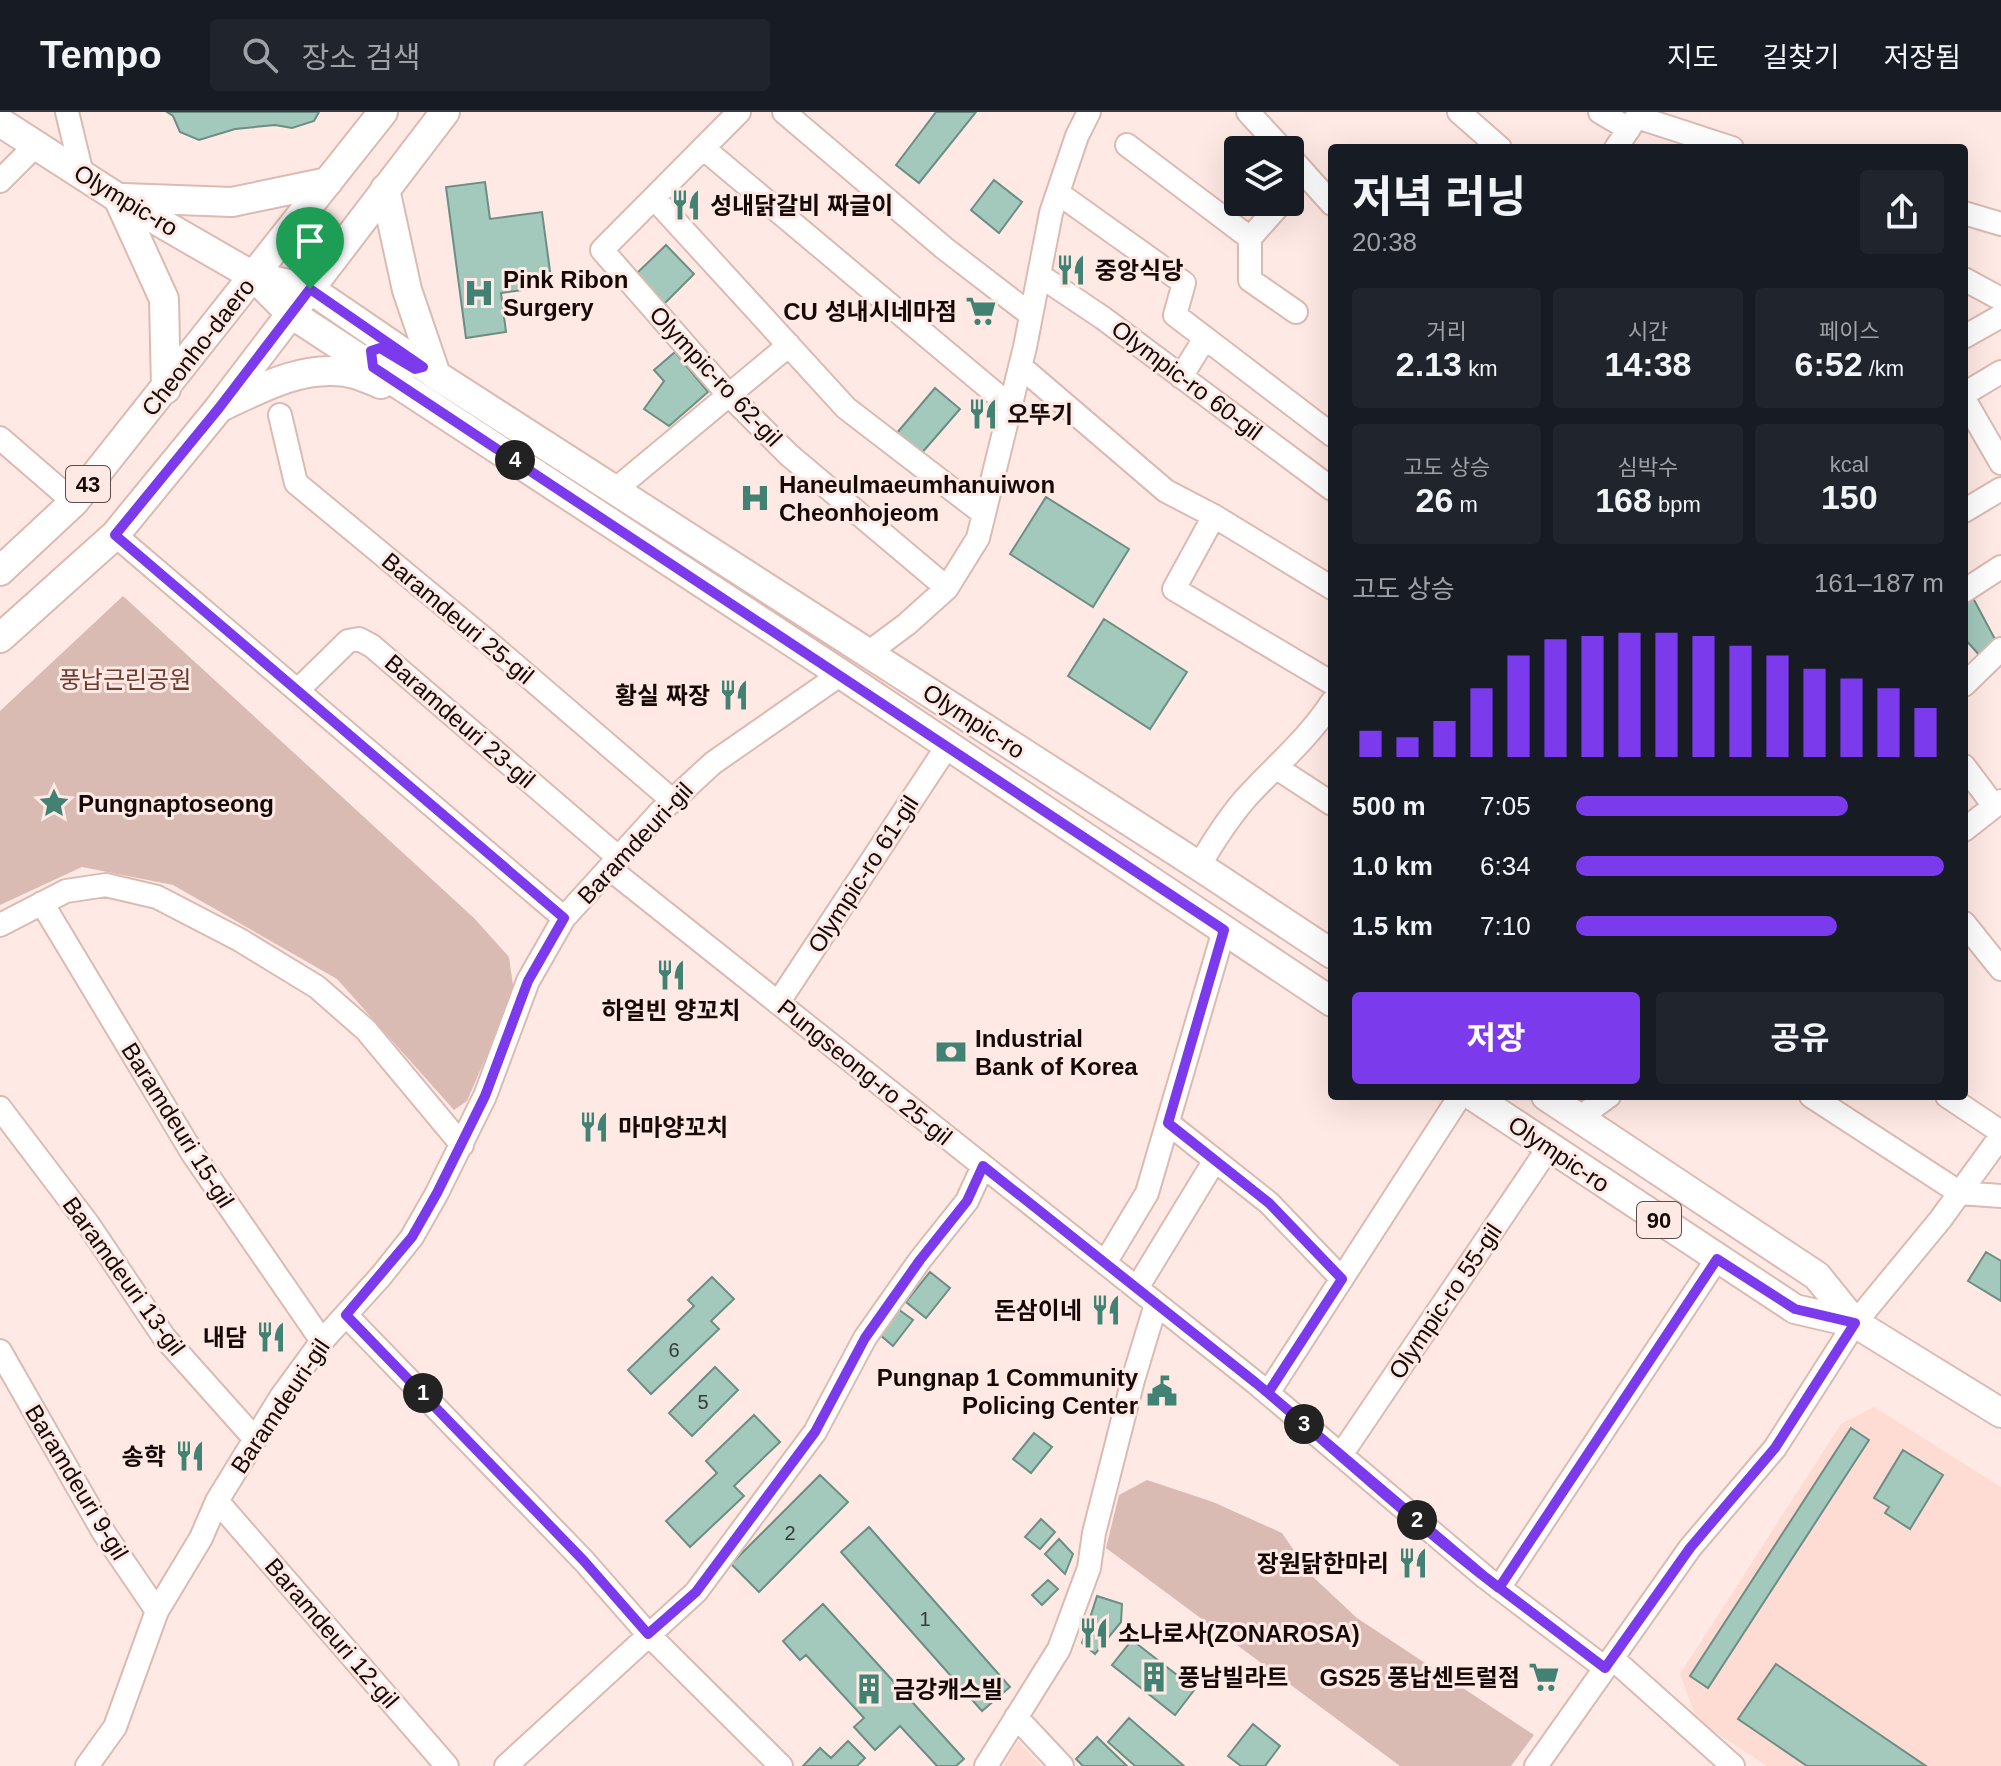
<!DOCTYPE html>
<html lang="ko">
<head>
<meta charset="utf-8">
<style>
  :root { --surface:#171b24; --page:#20242c; --text:#f1f3f6; --muted:#9ea1a6; --line:#363941; --accent:#7c3aed }
  body { margin:0; font-family:Arial,"Noto Sans KR",sans-serif; background:var(--page); color:var(--text); height:100vh; display:flex; flex-direction:column; font-size:30px; white-space:nowrap }
  * { box-sizing:border-box; margin:0 }
  p { font-size:26px; color:var(--muted) }
  .icon { flex:none; width:44px; height:44px; fill:none; stroke:currentColor; stroke-width:2; stroke-linecap:round; stroke-linejoin:round }
  .map { position:relative; flex:1; overflow:hidden }
  .panel { position:absolute; left:1328px; top:32px; width:640px; height:956px; display:flex; flex-direction:column; background:var(--surface); border-radius:8px; box-shadow:0 8px 32px #0002 }
  .panel>* { flex:none }
  .controls { position:absolute; left:1224px; top:24px; display:grid; gap:16px }
  .controls a { display:grid; place-items:center; width:80px; height:80px; border-radius:8px; background:var(--surface); box-shadow:0 8px 32px #0002; font-size:40px }
  .pin { position:absolute; display:grid; place-items:center; width:68px; height:68px; color:#fff; margin:-82px -34px; border-radius:50% 50% 50% 0; rotate:-45deg; box-shadow:0 0 8px #0007 }
  .pin .icon { rotate:45deg }
  .km { position:absolute; width:40px; height:40px; margin:-20px; border-radius:50%; background:#222; color:#fff; font-size:22px; line-height:40px; text-align:center }
  .round { display:grid; place-items:center; flex:none; width:84px; height:84px; border-radius:8px; background:var(--page) }
  .overview { display:flex; align-items:center; justify-content:space-between; height:136px; padding:0 24px }
  h1 { font-size:44px; font-weight:700; line-height:60px }
  .metrics { display:grid; grid-template-columns:repeat(3,1fr); gap:12px; height:136px; padding:8px 24px }
  .metrics div { display:grid; align-content:center; border-radius:8px; background:var(--page); text-align:center }
  .metrics b { font-size:34px; font-weight:700 }
  .metrics small { font-size:22px; font-weight:400 }
  .metrics p { font-size:22px }
  .chart { height:224px; padding:16px 24px }
  .chart p { display:flex; justify-content:space-between }
  .chart svg { width:100%; height:144px; margin-top:8px; stroke:var(--accent); stroke-width:6 }
  .action { display:flex; gap:16px; margin-top:auto; padding:16px 24px }
  .action a { flex:1; height:92px; border-radius:8px; background:var(--accent); color:#fff; font-size:32px; font-weight:700; line-height:92px; text-align:center }
  .action a+a { background:var(--page); color:var(--text) }
  ul { padding:0 24px; list-style:none; font-size:26px }
  li { display:grid; grid-template-columns:128px 96px 1fr; align-items:center; height:60px }
  li i { height:20px; border-radius:10px; background:var(--accent) }
  header { display:flex; align-items:center; gap:48px; box-sizing:border-box; height:112px; padding:0 40px; background:var(--surface); border-bottom:2px solid var(--line) }
  header strong { font-size:38px }
  nav { display:flex; gap:44px; margin-inline-start:auto; font-size:28px }
  .search { width:560px; height:72px; background:var(--page); display:flex; align-items:center; gap:20px; box-sizing:border-box; padding:0 28px; border-radius:8px; color:var(--muted); font-size:30px }
  .map>svg:first-child { display:block }
</style>
</head>
<body>
<header>
<strong>Tempo</strong>
<div class="search"><svg class="icon" aria-label="search" viewBox="0 0 24 24"><circle cx="10" cy="10" r="6"/><path d="M15 15l6 6"/></svg>장소 검색</div>
<nav><a>지도</a><a>길찾기</a><a>저장됨</a></nav>
</header>
<div class="map">
<svg width="2001" height="1654" viewBox="0 0 2001 1654">
  <rect width="100%" height="100%" fill="#ffe9e4"/>
  <path fill="#fedbd3" d="M1874,1295L2001,1375V1654H1767L1697,1608L1680,1562L1841,1312Z
    M1018,1629L1041,1654H1003Z"/>
  <path fill="#d9bbb4" d="M123,484L474,806L509,845L514,880L467,989L454,998L337,867L173,773L82,755L0,793V599Z
    M1147,1368L1213,1390L1282,1421L1311,1463L1357,1506L1534,1623L1511,1654H1400L1106,1436L1119,1383Z"/>
  <path fill="#a3c8bc" stroke="#6d8e84" stroke-width="2" d="M167,0H319L314,9L292,16L275,13L235,17L199,28L180,20L173,4Z
    M936,0H976L919,71L896,53Z
    M994,68L1022,90L999,121L971,98Z
    M485,70L490,107L542,100L552,174L501,181L506,220L466,226L446,75Z
    M666,133L694,162L660,196L633,165Z
    M675,240L708,280L669,314L644,297L664,269L654,258Z
    M935,276L960,297L920,343L896,322Z
    M1046,385L1129,437L1093,495L1010,442Z
    M1973,486L1996,529L1981,545L1964,526V492Z
    M1104,507L1187,560L1150,617L1068,564Z
    M1986,1140L2001,1149V1189L1968,1169Z
    M930,1160L950,1176L926,1206L906,1190Z
    M712,1165L734,1187L711,1209L719,1217L651,1282L628,1258L694,1194L688,1188Z
    M898,1197L913,1208L893,1234L879,1222Z
    M715,1255L738,1278L692,1324L669,1301Z
    M754,1303L780,1330L734,1374L744,1384L690,1435L666,1409L717,1361L706,1349Z
    M1851,1316L1869,1328L1708,1576L1690,1564Z
    M1034,1321L1052,1335L1031,1361L1013,1347Z
    M1903,1338L1943,1363L1910,1417L1885,1401L1889,1395L1874,1386Z
    M820,1363L848,1390L759,1480L731,1452Z
    M1041,1407L1055,1420L1040,1437L1025,1425Z
    M869,1415L1010,1575L982,1599L841,1440Z
    M1059,1427L1073,1442L1065,1462L1045,1442Z
    M1048,1468L1058,1477L1042,1493L1032,1483Z
    M1097,1484L1122,1492L1121,1510L1095,1542L1082,1531Z
    M823,1492L964,1647L956,1654H937L900,1614L875,1638L854,1615L864,1606L806,1543L800,1548L783,1529Z
    M1132,1528L1195,1577L1175,1603L1112,1553Z
    M1776,1552L1926,1654H1807L1738,1607Z
    M1129,1606L1184,1654H1135L1108,1630Z
    M1253,1612L1280,1634L1265,1654H1241L1228,1644Z
    M1097,1625L1127,1654H1083L1076,1647Z
    M848,1629L865,1646L857,1654H803L820,1636L831,1646Z"/>
  <g fill="none" stroke-linecap="round" stroke-linejoin="round">
    <g stroke="#dcbab2" stroke-width="26">
      <path id="minor" d="M67,0L82,62
        M739,0L602,138L728,282L789,343L947,476
        M784,0L944,136L1031,203
        M1248,0L1283,38
        M1459,0L1500,36
        M1600,0L1629,17
        M1637,5L1732,36
        M1127,33L1250,126L1282,90
        M703,36L1009,293
        M1616,36L1640,0
        M1290,45L1332,92
        M0,69L36,33
        M1058,81L1184,171L1175,203L1332,323
        M654,86L846,296L984,402
        M1964,101L2001,112
        M1250,126V168L1296,200
        M1039,163L1103,206L1332,377
        M1964,167L2001,187
        M1964,225L2001,204
        M1020,254L1166,379L1214,404L1332,476
        M1181,265L1205,226
        M1964,282L2001,260
        M1964,287L2001,351
        M280,303L296,371L487,529L672,688
        M0,326L74,390
        M616,377L789,233
        M1964,399L2001,377
        M1214,404L1174,477L1332,571
        M115,423L564,806
        M1964,479L2001,455
        M868,541L907,512L947,476L978,426L1025,235L1051,101L1077,24L1089,0
        M1964,573L2001,537
        M299,577L348,529L359,527L372,534L619,746
        M1964,654L1994,694
        M1277,656L1332,692
        M1964,718L2001,689
        M1199,754C1213,730 1227,708 1245,687C1274,655 1308,627 1332,590
        M610,757L1256,1271L1485,1465L1605,1556
        M42,791L193,1042L322,1229
        M1964,811L2001,857
        M0,813L66,779L106,773L157,785L240,828L317,875L366,918L462,1033
        M778,891L948,633
        M1811,984L1960,1081L2001,1084
        M1947,984L2001,1020
        M0,996L88,1112L164,1225L255,1327
        M1579,1006L1609,984
        M1168,1011L1269,1091L1342,1167
        M1105,1151L1147,1081L1224,818
        M1137,1176L1215,1048
        M346,1203L584,1449L648,1522L781,1654
        M0,1239L104,1421L157,1499
        M1268,1281L1460,984
        M1341,1343L1549,1035
        M217,1389L447,1654
        M1499,1476L1717,1147
        M1612,1546L1733,1654
        M1016,1605L1062,1654
        M87,1654L115,1615L157,1499L201,1426L217,1389L255,1327L281,1285L322,1229L381,1164L412,1125L437,1081L485,984L528,869L564,806L661,699L713,651L841,562
        M506,1654L696,1480L815,1320L865,1226L920,1148L967,1089L983,1054
        M986,1654L1059,1537L1089,1456L1094,1421L1133,1268L1156,1192
        M1536,1654L1690,1436L1775,1336L1855,1211L1940,1108L2001,1024"/>
    </g>
    <g stroke="#dcbab2" stroke-width="32">
      <path id="major" d="M0,10L118,86L253,164L290,201L841,562L1332,890
        M385,77L407,178L436,263
        M118,86L164,187L166,277
        M123,86L232,90L328,70
        M253,164L310,177L436,263L1199,754L1332,842
        M223,294C261,276 301,254 345,260C357,261 370,268 381,272
        M0,459L74,390L383,0
        M0,526L115,423L219,296L445,0
        M1473,984L1795,1197L1855,1211L2001,1301
        M1546,984L1817,1164L1855,1211"/>
    </g>
    <use href="#minor" stroke="#fff" stroke-width="22"/>
    <use href="#major" stroke="#fff" stroke-width="28"/>
  </g>
  <g fill="none" stroke-linecap="round" stroke-linejoin="round">
    <g stroke="#fff" stroke-width="16">
      <path id="route" d="M310,177L219,296L115,423L564,806L528,869L485,984L437,1081L412,1125L346,1203L584,1449L648,1522L696,1480L815,1320L865,1226L920,1148L967,1089L983,1054L1256,1271L1268,1281C1344,1346 1419,1415 1499,1476L1717,1147L1795,1197L1855,1211L1775,1336L1690,1436L1605,1556L1485,1465L1268,1281L1342,1167L1269,1091L1168,1011L1224,818L373,255L371,239L380,236L415,257L423,255L310,177"/>
    </g>
    <use href="#route" stroke="#7c3aed" stroke-width="10"/>
  </g>
  <defs>
    <g id="restaurant-bare" transform="scale(2.4)"><path d="M-5-6h1v4h1v-4h1v4h1v-4h1v5L-1.5 .5V6h-2V.5L-5-1ZM5-6V6H3V1.5H1.5Q1.5-4 5-6Z" fill="#428272" stroke="#ffe9e4" stroke-width="2.5" paint-order="stroke"/></g>
    <g id="hospital-bare" transform="scale(2.4)"><path d="M-5-5h3v3.5h4V-5h3V5h-3V1.5h-4V5h-3Z" fill="#428272" stroke="#ffe9e4" stroke-width="2.5" paint-order="stroke"/></g>
    <g id="supermarket-bare" transform="scale(2.4)"><path d="M-6-5.5h2.5l.6 2H6L4.5 2H-2.5L-4.4-4H-6ZM-1.5 3.2a1.3 1.3 0 1 0 .1 0ZM3 3.2a1.3 1.3 0 1 0 .1 0Z" fill="#428272" stroke="#ffe9e4" stroke-width="2.5" paint-order="stroke"/></g>
    <g id="sight-bare" transform="scale(2.4)"><path d="M0-6L1.8-2.2L6-1.7L2.9 1.2L3.7 5.4L0 3.3L-3.7 5.4L-2.9 1.2L-6-1.7L-1.8-2.2Z" fill="#428272" stroke="#ffe9e4" stroke-width="2.5" paint-order="stroke"/></g>
    <g id="bank-bare" transform="scale(2.4)"><path d="M-6-4H6V4H-6ZM0-2.3a2.3 2.3 0 1 0 0 4.6a2.3 2.3 0 1 0 0-4.6Z" fill="#428272" stroke="#ffe9e4" stroke-width="2.5" paint-order="stroke"/></g>
    <g id="civic-bare" transform="scale(2.4)"><path d="M-.6-6.5H3V-4.5H.6V-3L4-1V1h2V6H-6V1h2V-1L-.6-3ZM-1.2 2.5V6h2.4V2.5Z" fill="#428272" stroke="#ffe9e4" stroke-width="2.5" paint-order="stroke"/></g>
    <g id="building-bare" transform="scale(2.4)"><path d="M-4-6H4V6H1V3H-1V6H-4ZM-2.5-4.3h1.7v1.8h-1.7ZM.8-4.3h1.7v1.8H.8ZM-2.5-1h1.7V.8h-1.7ZM.8-1h1.7V.8H.8Z" fill="#428272" stroke="#ffe9e4" stroke-width="2.5" paint-order="stroke"/></g>
  </defs>
  <g fill-rule="evenodd">
    <use href="#restaurant-bare" x="686" y="93"/>
    <use href="#restaurant-bare" x="1071" y="158"/>
    <use href="#hospital-bare" x="479" y="181"/>
    <use href="#supermarket-bare" x="981" y="199"/>
    <use href="#restaurant-bare" x="983" y="302"/>
    <use href="#hospital-bare" x="755" y="386"/>
    <use href="#restaurant-bare" x="734" y="583"/>
    <use href="#sight-bare" x="54" y="691"/>
    <use href="#restaurant-bare" x="671" y="863"/>
    <use href="#bank-bare" x="951" y="940"/>
    <use href="#restaurant-bare" x="594" y="1015"/>
    <use href="#restaurant-bare" x="1106" y="1198"/>
    <use href="#restaurant-bare" x="271" y="1225"/>
    <use href="#civic-bare" x="1162" y="1279"/>
    <use href="#restaurant-bare" x="190" y="1344"/>
    <use href="#restaurant-bare" x="1413" y="1451"/>
    <use href="#restaurant-bare" x="1094" y="1521"/>
    <use href="#building-bare" x="1154" y="1565"/>
    <use href="#supermarket-bare" x="1544" y="1565"/>
    <use href="#building-bare" x="869" y="1577"/>
  </g>
  <g text-anchor="middle" dominant-baseline="central" stroke-width="6" stroke-linejoin="round" paint-order="stroke">
    <g font-size="20" fill="#383a35">
      <text x="674" y="1238">6</text>
      <text x="703" y="1290">5</text>
      <text x="790" y="1421">2</text>
      <text x="925" y="1507">1</text>
    </g>
    <g fill="#ffe9e4" stroke="#5b4d4a" stroke-width="2">
      <rect x="66" y="354" width="44" height="36" rx="6"/>
      <rect x="1637" y="1090" width="44" height="36" rx="6"/>
    </g>
    <g font-size="22" font-weight="bold" fill="#150a08">
      <text x="88" y="372">43</text>
      <text x="1659" y="1108">90</text>
    </g>
    <g font-size="24" fill="#150a08" stroke="#ffe9e4">
      <text transform="translate(126 88) rotate(31)">Olympic-ro</text>
      <text transform="translate(198 235) rotate(-52)">Cheonho-daero</text>
      <text transform="translate(716 264) rotate(47)">Olympic-ro 62-gil</text>
      <text transform="translate(1187 268) rotate(37)">Olympic-ro 60-gil</text>
      <text transform="translate(458 506) rotate(40)">Baramdeuri 25-gil</text>
      <text transform="translate(460 609) rotate(41)">Baramdeuri 23-gil</text>
      <text transform="translate(974 609) rotate(33)">Olympic-ro</text>
      <text transform="translate(635 731) rotate(-47)">Baramdeuri-gil</text>
      <text transform="translate(863 762) rotate(-57)">Olympic-ro 61-gil</text>
      <text transform="translate(865 960) rotate(39)">Pungseong-ro 25-gil</text>
      <text transform="translate(178 1013) rotate(58)">Baramdeuri 15-gil</text>
      <text transform="translate(1559 1042) rotate(34)">Olympic-ro</text>
      <text transform="translate(124 1164) rotate(54)">Baramdeuri 13-gil</text>
      <text transform="translate(1445 1189) rotate(-56)">Olympic-ro 55-gil</text>
      <text transform="translate(280 1294) rotate(-56)">Baramdeuri-gil</text>
      <text transform="translate(77 1370) rotate(59)">Baramdeuri 9-gil</text>
      <text transform="translate(332 1521) rotate(49)">Baramdeuri 12-gil</text>
    </g>
    <g font-size="24" font-weight="bold" fill="#150a08" stroke="#ffe9e4" text-anchor="start">
      <text x="710" y="93">성내닭갈비 짜글이</text>
      <text x="1095" y="158">중앙식당</text>
      <text x="503" y="167">Pink Ribon<tspan x="503" dy="28">Surgery</tspan></text>
      <text x="957" y="199" text-anchor="end">CU 성내시네마점</text>
      <text x="1007" y="302">오뚜기</text>
      <text x="779" y="372">Haneulmaeumhanuiwon<tspan x="779" dy="28">Cheonhojeom</tspan></text>
      <text x="710" y="583" text-anchor="end">황실 짜장</text>
      <text x="78" y="691">Pungnaptoseong</text>
      <text x="671" y="898" text-anchor="middle">하얼빈 양꼬치</text>
      <text x="975" y="926">Industrial<tspan x="975" dy="28">Bank of Korea</tspan></text>
      <text x="618" y="1015">마마양꼬치</text>
      <text x="1082" y="1198" text-anchor="end">돈삼이네</text>
      <text x="247" y="1225" text-anchor="end">내담</text>
      <text x="1138" y="1265" text-anchor="end">Pungnap 1 Community<tspan x="1138" dy="28">Policing Center</tspan></text>
      <text x="166" y="1344" text-anchor="end">송학</text>
      <text x="1389" y="1451" text-anchor="end">장원닭한마리</text>
      <text x="1118" y="1521">소나로사(ZONAROSA)</text>
      <text x="1178" y="1565">풍남빌라트</text>
      <text x="1520" y="1565" text-anchor="end">GS25 풍납센트럴점</text>
      <text x="893" y="1577">금강캐스빌</text>
    </g>
    <g font-size="24" fill="#6c3b30" stroke="#ffe9e4">
      <text x="125" y="567">풍납근린공원</text>
    </g>
  </g>
</svg>
<div class="controls">
<a><svg class="icon" aria-label="layers" viewBox="0 0 24 24"><path d="M12 4l9 5-9 5-9-5zM3 14l9 5 9-5"/></svg></a>
</div>
<div class="pin" style="left:310px;top:177px;background:#1e9e55"><svg class="icon" aria-label="arrive" viewBox="0 0 24 24"><path d="M6 21V4h12l-3 4 3 4H6"/></svg></div>
<b class="km" style="left:423px;top:1281px">1</b>
<b class="km" style="left:1417px;top:1408px">2</b>
<b class="km" style="left:1304px;top:1312px">3</b>
<b class="km" style="left:515px;top:348px">4</b>
<section class="panel">
<div class="overview"><div><h1>저녁 러닝</h1><p>20:38</p></div><a class="round"><svg class="icon" aria-label="share" viewBox="0 0 24 24"><path d="M12 15V3M7 8l5-5 5 5M5 13v7h14v-7"/></svg></a></div>
<div class="metrics">
<div><p>거리</p><b>2.13<small> km</small></b></div>
<div><p>시간</p><b>14:38</b></div>
<div><p>페이스</p><b>6:52<small> /km</small></b></div>
</div>
<div class="metrics">
<div><p>고도 상승</p><b>26<small> m</small></b></div>
<div><p>심박수</p><b>168<small> bpm</small></b></div>
<div><p>kcal</p><b>150</b></div>
</div>
<div class="chart"><p><span>고도 상승</span>161–187 m</p>
<svg viewBox="0 0 160 44" preserveAspectRatio="none"><path d="M5 44V36M15 44V38M25 44V33M35 44V23M45 44V13M55 44V8M65 44V7M75 44V6M85 44V6M95 44V7M105 44V10M115 44V13M125 44V17M135 44V20M145 44V23M155 44V29"/></svg>
</div>
<ul>
<li><b>500 m</b>7:05<i style="width:74%"></i></li>
<li><b>1.0 km</b>6:34<i style="width:100%"></i></li>
<li><b>1.5 km</b>7:10<i style="width:71%"></i></li>
</ul>
<div class="action"><a>저장</a><a>공유</a></div>
</section>
</div>
</body>
</html>
